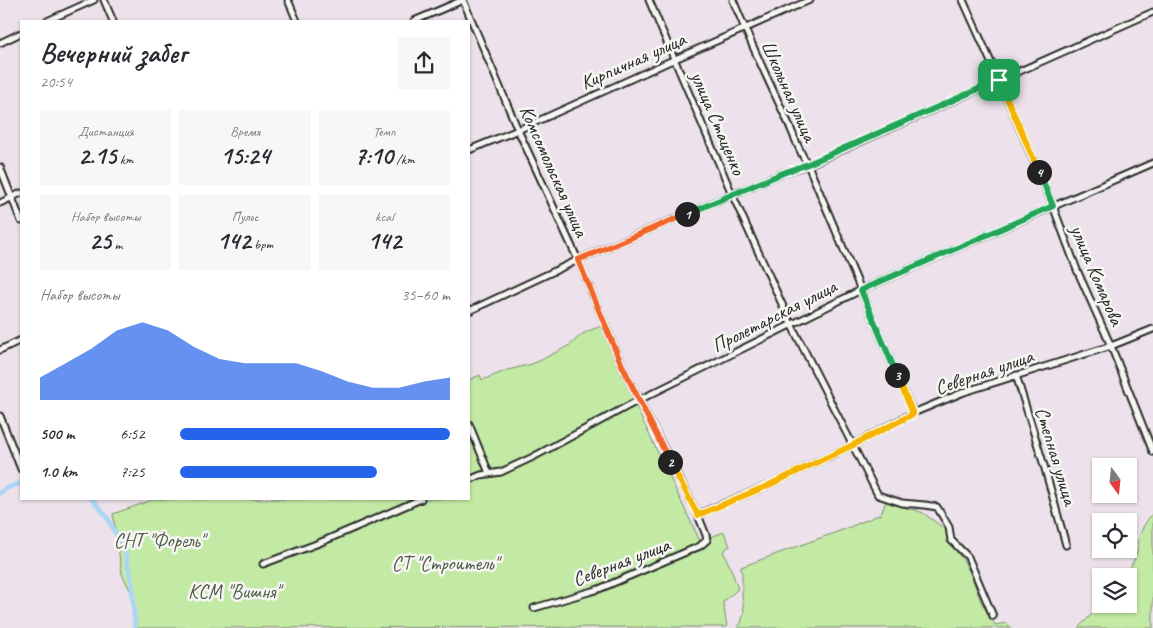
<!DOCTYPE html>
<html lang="ru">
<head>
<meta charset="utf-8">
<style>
  :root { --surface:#fff; --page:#f7f7f7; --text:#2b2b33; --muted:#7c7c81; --accent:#2563eb }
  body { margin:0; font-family:Caveat,sans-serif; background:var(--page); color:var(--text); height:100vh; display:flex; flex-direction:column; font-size:19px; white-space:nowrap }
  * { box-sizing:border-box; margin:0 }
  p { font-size:16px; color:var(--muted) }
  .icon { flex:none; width:28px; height:28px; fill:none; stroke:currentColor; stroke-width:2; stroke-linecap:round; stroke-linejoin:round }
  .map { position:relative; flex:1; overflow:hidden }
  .sheet { position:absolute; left:20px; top:20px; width:450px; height:480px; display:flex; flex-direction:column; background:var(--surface); border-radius:0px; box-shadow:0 1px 4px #0004 }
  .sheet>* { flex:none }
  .needle { width:32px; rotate:165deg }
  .tools { position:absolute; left:1092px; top:458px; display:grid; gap:10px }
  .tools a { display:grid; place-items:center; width:45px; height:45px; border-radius:0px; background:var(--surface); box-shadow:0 1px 4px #0004; font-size:25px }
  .pin { position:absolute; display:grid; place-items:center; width:42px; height:42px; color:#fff; margin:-21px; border-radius:10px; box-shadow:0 2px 8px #0006 }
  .km { position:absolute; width:25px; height:25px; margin:-12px; border-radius:50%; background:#222; color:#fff; font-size:14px; line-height:25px; text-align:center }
  .round { display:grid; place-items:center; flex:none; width:52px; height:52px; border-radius:0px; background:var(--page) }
  .head { display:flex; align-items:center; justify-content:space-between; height:85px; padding:0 20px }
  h1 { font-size:28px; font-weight:700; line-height:38px }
  .metrics { display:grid; grid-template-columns:repeat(3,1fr); gap:8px; height:85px; padding:5px 20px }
  .metrics div { display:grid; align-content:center; border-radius:0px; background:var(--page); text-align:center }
  .metrics b { font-size:25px; font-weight:700 }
  .metrics small { font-size:14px; font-weight:400 }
  .metrics p { font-size:14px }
  .chart { height:140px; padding:10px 20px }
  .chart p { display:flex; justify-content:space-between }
  .chart svg { width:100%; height:90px; margin-top:5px; fill:var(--accent); opacity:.7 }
  ul { padding:0 20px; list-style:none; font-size:16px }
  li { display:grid; grid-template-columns:80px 60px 1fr; align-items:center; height:38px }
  li i { height:12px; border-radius:6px; background:var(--accent) }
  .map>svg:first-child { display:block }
</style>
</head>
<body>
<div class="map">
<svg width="1153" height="628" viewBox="0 0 1153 628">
  <rect width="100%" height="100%" fill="#ede2eb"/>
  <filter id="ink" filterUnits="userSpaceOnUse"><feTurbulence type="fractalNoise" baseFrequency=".02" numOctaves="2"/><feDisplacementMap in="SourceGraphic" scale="10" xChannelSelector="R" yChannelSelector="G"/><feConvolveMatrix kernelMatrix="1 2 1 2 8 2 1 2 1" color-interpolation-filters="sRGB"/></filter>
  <g filter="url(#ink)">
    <path fill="#c3eaa4" stroke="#778a68" d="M609,323L639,396L633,400L700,541L724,532L730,546L723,551L731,569L738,589L723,602L727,627L134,628L131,592L122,574L113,514L155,499H469V380L480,375L482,380L508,370L532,364L541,360L570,345L581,335L588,331Z
      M886,501L894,503L908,509L916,510L923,513L945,529L950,543L965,563L972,577L981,602L995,625L1007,623L1011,628H737L741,623L744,613L742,594V574L741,567L845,529L881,514Z
      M1153,513V628H1078L1102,604H1129V576H1125C1129,569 1134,563 1136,554C1138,549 1138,543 1139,538C1141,529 1147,520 1153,513Z"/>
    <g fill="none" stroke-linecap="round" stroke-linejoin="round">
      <path stroke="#abd5f6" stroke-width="5" d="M0,493L7,488L21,483
        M92,499L107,517L125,551L132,584L135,628"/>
      <g stroke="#2b2b2b" stroke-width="9">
        <path id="minor" d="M104,0L113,21
          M288,0L297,21
          M463,0L518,130L578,260L621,363L639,400L698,515
          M649,0L732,194L791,324L878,495L902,503L925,505L937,507L949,527L951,540L968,557L993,616
          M733,0C749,39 767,78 785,116C793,132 798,150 808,165L913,413
          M963,0L999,80L1053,206L1077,270L1111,346L1153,452
          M47,21L94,0
          M414,21L463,0
          M0,43L21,33
          M469,150L518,130L675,59L810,0
          M0,167L21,221
          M0,203L21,193
          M469,311L578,260L783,173L808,165L1153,12
          M0,350L21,340
          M1016,375L1045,469L1066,545
          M0,416L21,469
          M469,424L489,473
          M469,480L481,475L501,472L533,457L639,400L861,290L1153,163
          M263,564L319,543L421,499
          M534,608L599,589L700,546L707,540L706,535L698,515L706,511L767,486L853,445L913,413L964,392L1111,346L1153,329"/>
      </g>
      <use href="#minor" stroke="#f6f6f2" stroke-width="5"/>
    </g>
  </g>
  <g fill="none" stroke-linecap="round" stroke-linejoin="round" filter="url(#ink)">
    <g stroke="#fff" stroke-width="10">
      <path id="split-1" d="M687,214L783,173L808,164L999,80"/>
    </g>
    <g stroke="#fff" stroke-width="10">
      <path id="split-2" d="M670,462L639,400L621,363L578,260L687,214"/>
    </g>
    <g stroke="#fff" stroke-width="10">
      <path id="split-3" d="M670,462L698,515L767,486L853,445L913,414L897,375"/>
    </g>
    <g stroke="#fff" stroke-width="10">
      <path id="split-4" d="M897,375L861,290L1053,206L1039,172"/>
    </g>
    <g stroke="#fff" stroke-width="10">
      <path id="split-5" d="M999,80L1039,172"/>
    </g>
    <use href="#split-1" stroke="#22a559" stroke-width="6"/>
    <use href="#split-2" stroke="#f0652b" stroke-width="6"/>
    <use href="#split-3" stroke="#f5b400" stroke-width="6"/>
    <use href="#split-4" stroke="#22a559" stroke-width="6"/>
    <use href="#split-5" stroke="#f5b400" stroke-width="6"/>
  </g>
  <g text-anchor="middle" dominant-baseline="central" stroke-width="5" stroke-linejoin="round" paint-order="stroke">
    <g font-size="20" fill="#2b2b2b" stroke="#f6f6f2">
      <text transform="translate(633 61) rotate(-24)">Кирпичная улица</text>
      <text transform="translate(789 91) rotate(66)">Школьная улица</text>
      <text transform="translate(718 123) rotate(67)">улица Стаценко</text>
      <text transform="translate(554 171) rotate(66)">Комсомольская улица</text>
      <text transform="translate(1097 275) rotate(67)">улица Комарова</text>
      <text transform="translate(774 316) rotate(-27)">Пролетарская улица</text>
      <text transform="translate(984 372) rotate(-19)">Северная улица</text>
      <text transform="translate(1056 456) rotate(73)">Степная улица</text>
      <text transform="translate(621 562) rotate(-21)">Северная улица</text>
    </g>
    <g font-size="20" fill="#515b49" stroke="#f6f6f2">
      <text x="159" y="540">СНТ "Форель"</text>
      <text x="445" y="563">СТ "Строитель"</text>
      <text x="234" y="591">КСМ "Вишня"</text>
    </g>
  </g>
</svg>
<div class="tools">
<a><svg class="needle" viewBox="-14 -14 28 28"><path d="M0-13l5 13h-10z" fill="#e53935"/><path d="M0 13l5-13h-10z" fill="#7c7c81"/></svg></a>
<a><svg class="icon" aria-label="locate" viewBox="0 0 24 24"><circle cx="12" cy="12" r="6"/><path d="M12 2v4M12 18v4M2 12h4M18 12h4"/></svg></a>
<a><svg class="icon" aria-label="layers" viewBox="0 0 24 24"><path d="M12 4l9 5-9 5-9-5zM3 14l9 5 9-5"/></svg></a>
</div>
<div class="pin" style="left:999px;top:80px;background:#1e9e55"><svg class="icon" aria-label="arrive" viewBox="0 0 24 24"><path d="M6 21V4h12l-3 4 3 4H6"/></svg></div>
<b class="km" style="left:687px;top:214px">1</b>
<b class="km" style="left:670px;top:462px">2</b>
<b class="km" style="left:897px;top:375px">3</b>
<b class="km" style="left:1039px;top:172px">4</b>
<section class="sheet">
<div class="head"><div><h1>Вечерний забег</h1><p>20:54</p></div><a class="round"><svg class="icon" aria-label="share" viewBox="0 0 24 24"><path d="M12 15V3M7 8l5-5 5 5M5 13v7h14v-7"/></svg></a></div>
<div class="metrics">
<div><p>Дистанция</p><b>2.15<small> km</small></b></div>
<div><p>Время</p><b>15:24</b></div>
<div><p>Темп</p><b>7:10<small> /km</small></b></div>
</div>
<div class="metrics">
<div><p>Набор высоты</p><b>25<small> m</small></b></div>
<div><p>Пульс</p><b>142<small> bpm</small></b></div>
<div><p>kcal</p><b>142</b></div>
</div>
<div class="chart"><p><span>Набор высоты</span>35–60 m</p>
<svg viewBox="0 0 160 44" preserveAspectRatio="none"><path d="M0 44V33L10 26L20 19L30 10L40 6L50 10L60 18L70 24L80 26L90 26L100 26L110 30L120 35L130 38L140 38L150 35L160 33V44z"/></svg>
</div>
<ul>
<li><b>500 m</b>6:52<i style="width:100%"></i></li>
<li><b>1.0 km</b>7:25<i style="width:73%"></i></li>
</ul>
</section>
</div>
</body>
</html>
